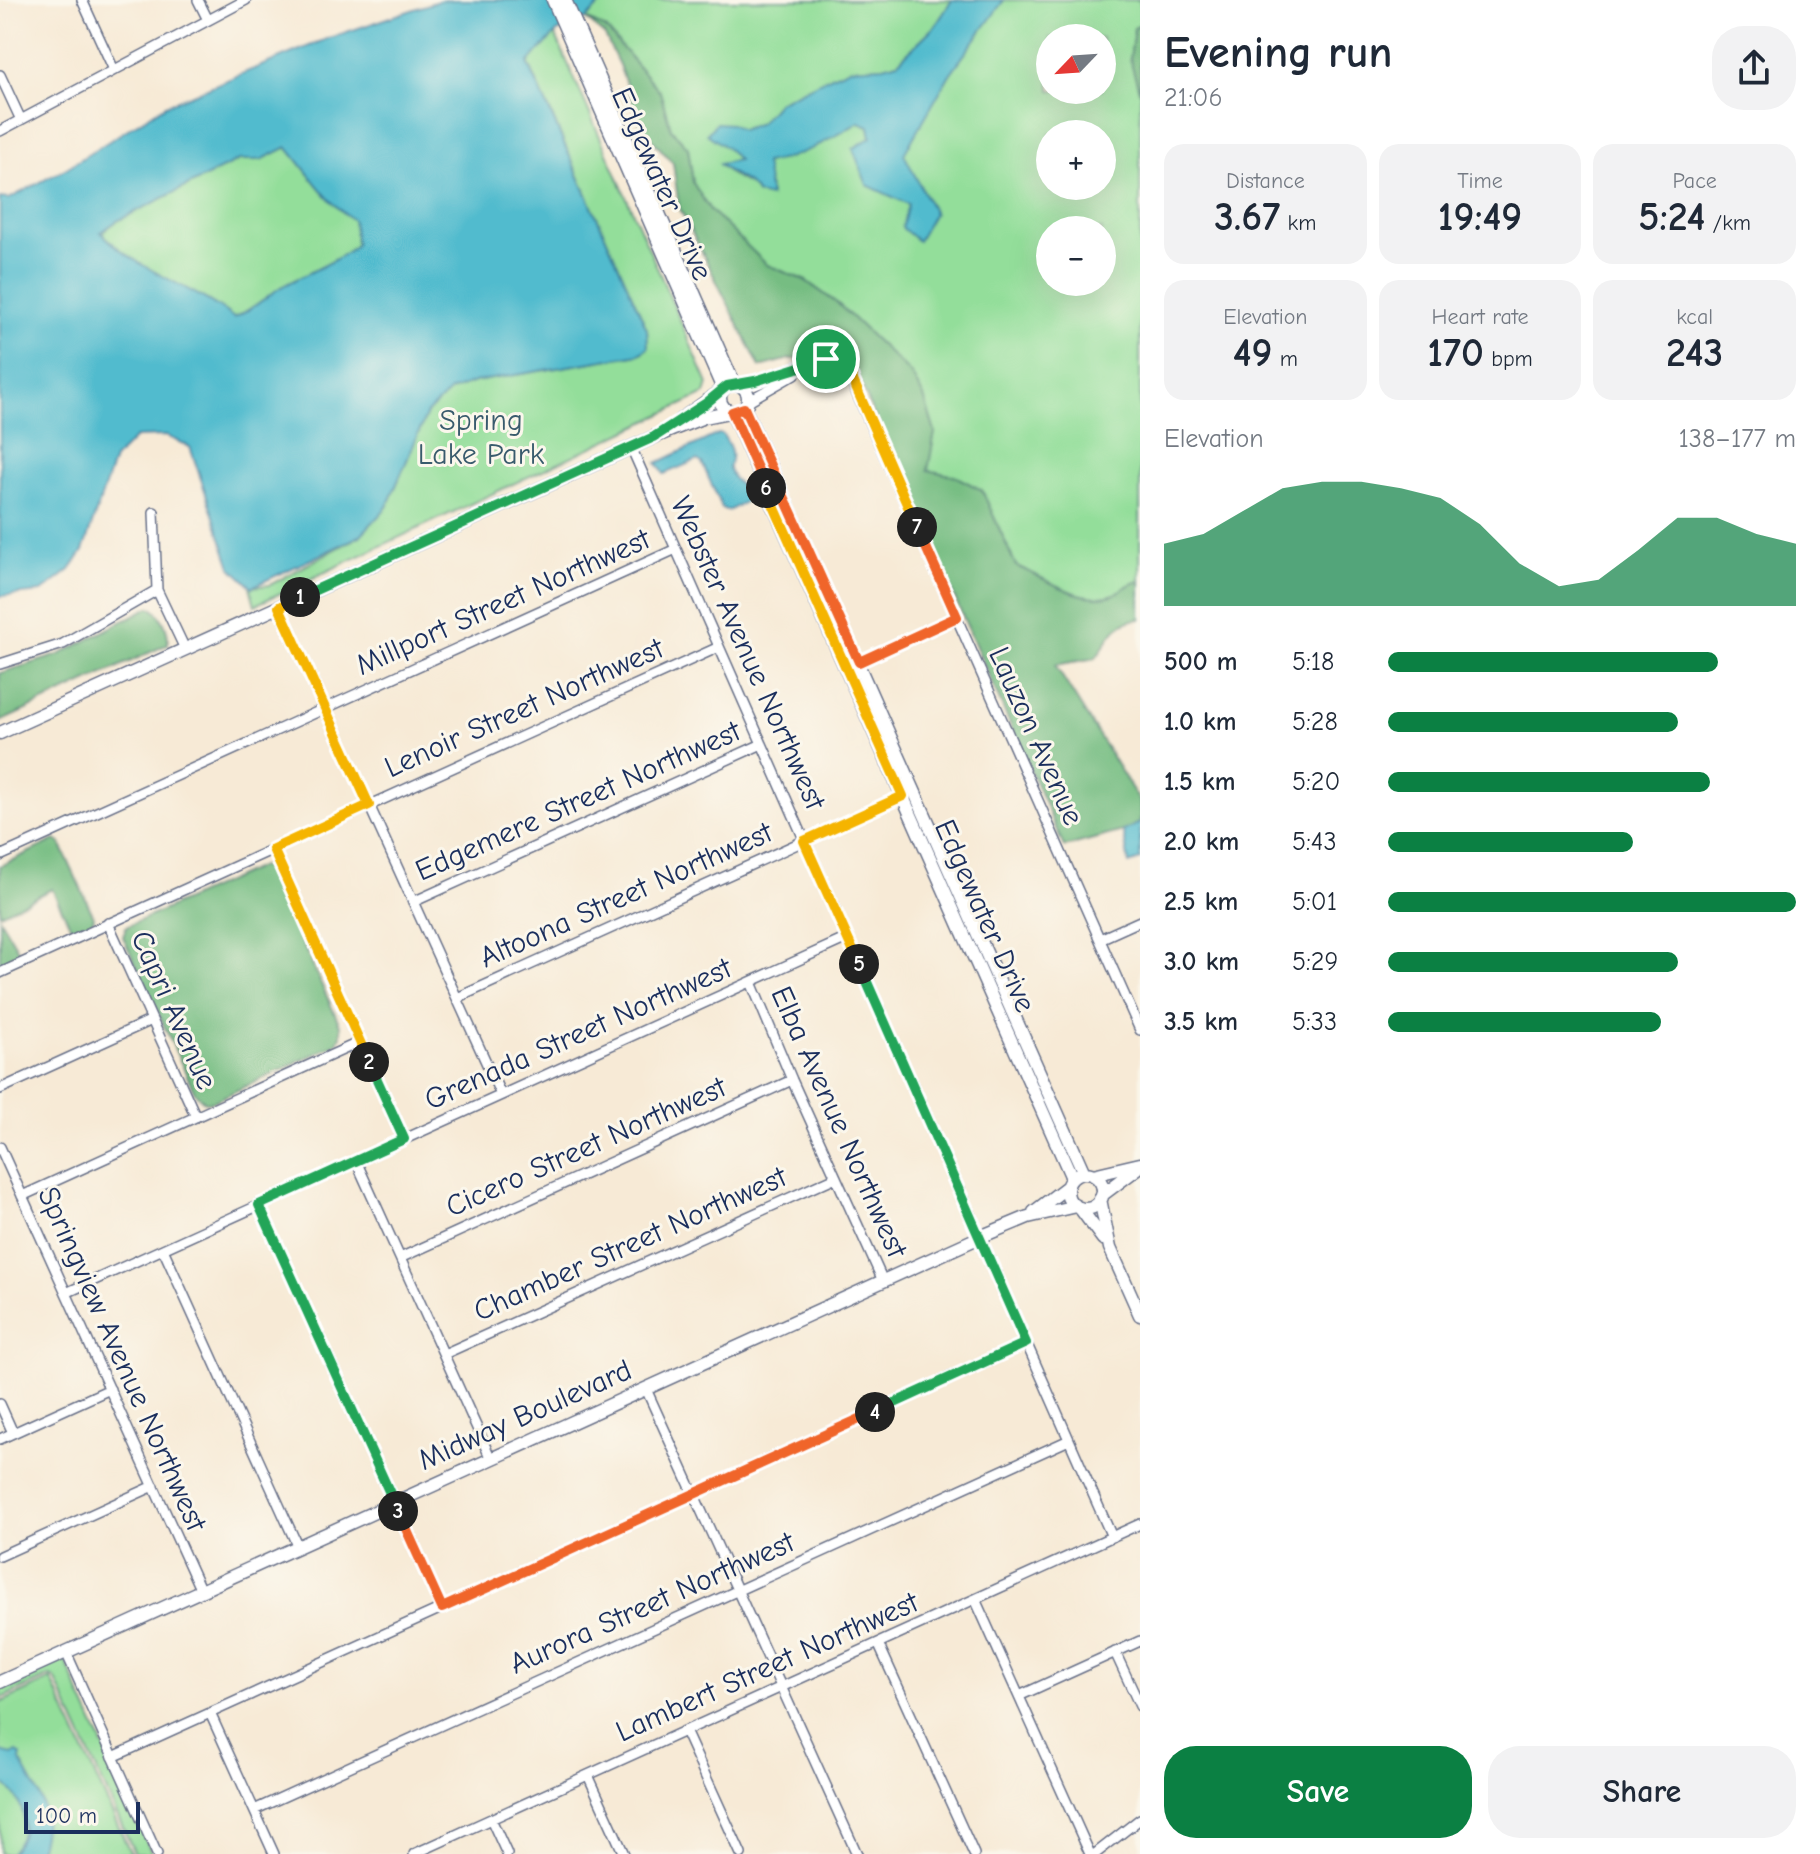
<!DOCTYPE html>
<html lang="en">
<head>
<meta charset="utf-8">
<style>
  :root { --surface:#fff; --page:#f2f2f3; --text:#1f2937; --muted:#747a83; --accent:#0b8043 }
  body { margin:0; font-family:"Comic Neue",sans-serif; background:var(--page); color:var(--text); height:100vh; display:flex; flex-direction:column; font-size:30px; white-space:nowrap }
  * { box-sizing:border-box; margin:0 }
  p { font-size:26px; color:var(--muted) }
  .icon { flex:none; width:44px; height:44px; fill:none; stroke:currentColor; stroke-width:2; stroke-linecap:round; stroke-linejoin:round }
  .map { position:relative; flex:1; overflow:hidden }
  .sheet { display:flex; flex-direction:column; background:var(--surface); width:680px }
  .sheet>* { flex:none }
  .needle { width:52px; rotate:245deg }
  .tools { position:absolute; left:1036px; top:24px; display:grid; gap:16px }
  .tools a { display:grid; place-items:center; width:80px; height:80px; border-radius:50%; background:var(--surface); box-shadow:0 8px 32px #0002; font-size:40px }
  .scale { position:absolute; left:24px; bottom:20px; width:116px; box-sizing:border-box; padding-left:8px; border:4px solid #1b2f5e; border-top:0; font-size:22px; line-height:28px; white-space:nowrap; color:#1b2f5e; -webkit-text-stroke:6px #fbf7ec; paint-order:stroke }
  .pin { position:absolute; display:grid; place-items:center; width:68px; height:68px; color:#fff; margin:-34px; border:4px solid #fff; border-radius:50%; box-shadow:0 2px 8px #0007 }
  .km { position:absolute; width:40px; height:40px; margin:-20px; border-radius:50%; background:#222; color:#fff; font-size:22px; line-height:40px; text-align:center }
  .round { display:grid; place-items:center; flex:none; width:84px; height:84px; border-radius:32px; background:var(--page) }
  .headline { display:flex; align-items:center; justify-content:space-between; height:136px; padding:0 24px }
  h1 { font-size:44px; font-weight:700; line-height:60px }
  .stats { display:grid; grid-template-columns:repeat(3,1fr); gap:12px; height:136px; padding:8px 24px }
  .stats div { display:grid; align-content:center; border-radius:20px; background:var(--page); text-align:center }
  .stats b { font-size:40px; font-weight:700 }
  .stats small { font-size:22px; font-weight:400 }
  .stats p { font-size:22px }
  .chart { height:224px; padding:16px 24px }
  .chart p { display:flex; justify-content:space-between }
  .chart svg { width:100%; height:144px; margin-top:8px; fill:var(--accent); opacity:.7 }
  .cta { display:flex; gap:16px; margin-top:auto; padding:16px 24px }
  .cta a { flex:1; height:92px; border-radius:32px; background:var(--accent); color:#fff; font-size:32px; font-weight:700; line-height:92px; text-align:center }
  .cta a+a { background:var(--page); color:var(--text) }
  ul { padding:0 24px; list-style:none; font-size:26px }
  li { display:grid; grid-template-columns:128px 96px 1fr; align-items:center; height:60px }
  li i { height:20px; border-radius:10px; background:var(--accent) }
  main { display:flex; flex:1; min-height:0 }
  .map>svg:first-child { display:block }
</style>
</head>
<body>
<main>
<div class="map">
<svg width="1140" height="1854" viewBox="0 0 1140 1854">
  <rect width="100%" height="100%" fill="#fbf7ec"/>
  <filter id="ink" filterUnits="userSpaceOnUse"><feTurbulence type="fractalNoise" baseFrequency=".0125" numOctaves="2"/><feDisplacementMap in="SourceGraphic" scale="16" xChannelSelector="R" yChannelSelector="G"/><feConvolveMatrix kernelMatrix="1 2 1 2 8 2 1 2 1" color-interpolation-filters="sRGB"/></filter>
  <filter id="wash" filterUnits="userSpaceOnUse"><feTurbulence type="fractalNoise" baseFrequency=".006" numOctaves="4" result="noise"/><feDisplacementMap in="SourceGraphic" scale="32" xChannelSelector="R" yChannelSelector="G"/><feGaussianBlur stdDeviation="1.8" result="paint"/><feColorMatrix in="noise" values="0 0 0 0 0 0 0 0 0 0 0 0 0 0 0 0 0 1.4 0 .05"/><feComposite in="paint" operator="in"/></filter>
  <g filter="url(#wash)">
    <rect width="100%" height="100%" fill="#f7ead6"/>
    <path fill="#93de9a" stroke="#57867c" stroke-width="2" fill-rule="evenodd" d="M605,0H952L936,25L898,62L884,66L850,68L778,102L760,123L740,130L708,133L729,149L738,160L720,165L730,174L770,196L764,163C800,158 829,140 859,122L869,126L871,137L867,184L934,213L903,154L950,74L1004,0H1140V25L1134,29L1130,59L1140,93V581C1125,584 1122,592 1112,595C1081,605 1044,577 1016,566L994,517L955,476L927,471L911,374L838,304L806,281L767,265L709,210L693,183L688,148L671,129L660,92L606,29L586,19ZM1050,38H1102V90H1050ZM1050,134H1102V186H1050ZM1050,230H1102V282H1050Z
      M555,34L708,384L705,394L255,605L250,587L270,585L360,536L387,507L427,413L450,391L474,382L639,354L648,348L647,329L528,62Z
      M287,147C309,173 325,200 354,220L356,245C334,264 308,272 283,286C266,297 252,310 233,318C192,285 139,273 101,233L117,221L239,160H261Z
      M64,1658L152,1854H135L55,1678L50,1676L0,1699V1687Z
      M51,1679L131,1854H0V1703Z"/>
    <path fill="#76bd82" stroke="#487670" stroke-width="2" d="M586,19L606,29L660,92L671,129L688,148L693,183L710,210L767,265L806,281L838,304L911,374L924,397L935,432L928,470L955,476L982,490L1016,566C1044,577 1081,605 1112,595C1122,592 1125,584 1140,581V619C1112,622 1111,638 1096,658L1055,665L1140,802V823L1123,831L1064,847L844,346L836,342L803,359H790L760,367L679,207L673,163L642,128L619,65L605,36Z
      M1140,25V93L1130,59L1134,28Z
      M149,607C162,611 169,632 168,644L0,722V673L59,655Z
      M55,840L60,843L94,917L91,925L77,932L72,929L52,889L0,914V866Z
      M261,866L268,869L341,1027V1036L336,1044L212,1102H205L195,1093L123,937L126,927Z
      M0,919L20,953L12,962L0,967Z"/>
    <path fill="#51bbce" stroke="#367596" stroke-width="2" fill-rule="evenodd" d="M441,0H605L586,19L557,32L528,63L647,329L648,348L639,354L474,382L450,391L427,413L387,507L360,536L252,587L231,567L190,447L166,436L136,437L114,459L83,551L70,570L42,592L0,596V198L9,199L65,169L166,105L329,38ZM287,147C309,173 325,200 353,220L356,245C334,264 308,272 283,286C266,296 252,310 234,318C192,285 138,272 101,232L117,221L239,160H261Z
      M952,0H1004L950,74L904,154L934,213L918,241L902,228L908,204L867,185L853,149L871,137L869,126L859,122C829,140 800,158 765,163L770,197L757,194C749,179 732,177 719,164L738,160L728,149L707,134L716,123L731,124L741,130L760,123L778,102L836,74L850,68L884,66L898,62L936,25Z
      M718,434H722C727,441 733,450 731,459C730,469 727,461 730,472C732,482 745,486 749,497L746,501L728,511L722,508L702,463L697,460L664,474L657,463Z
      M1140,823V860L1129,864L1123,831Z
      M0,1752L12,1755L17,1752L21,1755L20,1760C41,1800 53,1806 38,1854H10C33,1828 25,1800 0,1781Z"/>
  </g>
  <g filter="url(#ink)">
    <g fill="none" stroke-linecap="round" stroke-linejoin="round">
      <g stroke="#687088" stroke-width="12">
        <path id="minor" d="M82,0L114,70
          M198,0L208,20
          M0,75L21,120
          M0,131L246,0
          M740,385L831,357L836,356L842,360L1140,1030
          M748,401L795,374
          M631,447L1112,1537
          M154,512L157,590L185,649
          M279,607L501,1095
          M859,662L957,617
          M0,664L63,644L157,590
          M273,849L404,1139
          M0,856L676,549
          M413,902L762,744
          M108,923L196,1117
          M1100,939L1140,921
          M0,973L719,647
          M751,982L792,1080L883,1281
          M457,998L903,796
          M0,1089L152,1020
          M0,1147L201,1591
          M356,1161L491,1459
          M22,1196L360,1042
          M259,1205L442,1608
          M163,1249L298,1547
          M400,1258L792,1080
          M66,1293L847,938
          M444,1354L836,1177
          M646,1389L857,1854
          M0,1404L13,1433
          M0,1439L110,1389
          M0,1556L154,1486
          M975,1599L1090,1854
          M878,1643L974,1854
          M66,1652L157,1854
          M1115,1652L1140,1706
          M1019,1696L1140,1641
          M210,1713L274,1854
          M685,1731L741,1854
          M113,1757L1026,1343
          M588,1775L624,1854
          M254,1810L1069,1440
          M491,1819L507,1854
          M414,1854L1140,1524
          M1095,1854L1140,1819"/>
      </g>
      <g stroke="#687088" stroke-width="15">
        <path id="tertiary" d="M553,0L723,389
          M565,0L734,384
          M720 398a14 14 0 1 1 28 0a14 14 0 1 1-28 0Z
          M744,408L1084,1173
          M732,412L1072,1178
          M680,420L721,391
          M0,733L654,437L704,417L729,412
          M1067 1191a18 18 0 1 1 36 0a18 18 0 1 1-36 0Z
          M1093,1175L1140,1164
          M1102,1195L1138,1168
          M1100,1199L1110,1248L1140,1315
          M1080,1208L1103,1239
          M1034,1212L1068,1186
          M0,1682L980,1237L1028,1217L1076,1206"/>
      </g>
      <use href="#minor" stroke="#fff" stroke-width="9"/>
      <use href="#tertiary" stroke="#fff" stroke-width="12"/>
    </g>
  </g>
  <g fill="none" stroke-linecap="round" stroke-linejoin="round" filter="url(#ink)">
    <g stroke="#fff" stroke-width="16">
      <path id="split-1" d="M300,597L654,437L705,404L727,386L755,381L826,359"/>
    </g>
    <g stroke="#fff" stroke-width="16">
      <path id="split-2" d="M300,597L279,607L369,805L273,849L369,1062"/>
    </g>
    <g stroke="#fff" stroke-width="16">
      <path id="split-3" d="M369,1062L404,1139L259,1205L398,1511"/>
    </g>
    <g stroke="#fff" stroke-width="16">
      <path id="split-4" d="M398,1511L442,1608L875,1412"/>
    </g>
    <g stroke="#fff" stroke-width="16">
      <path id="split-5" d="M859,964L1026,1343L875,1412"/>
    </g>
    <g stroke="#fff" stroke-width="16">
      <path id="split-6" d="M766,488L903,796L804,841L859,964"/>
    </g>
    <g stroke="#fff" stroke-width="16">
      <path id="split-7" d="M766,488L732,412L744,408L859,662L957,617L917,527"/>
    </g>
    <g stroke="#fff" stroke-width="16">
      <path id="split-8" d="M826,359L836,356L848,369L917,527"/>
    </g>
    <use href="#split-1" stroke="#22a559" stroke-width="10"/>
    <use href="#split-2" stroke="#f5b400" stroke-width="10"/>
    <use href="#split-3" stroke="#22a559" stroke-width="10"/>
    <use href="#split-4" stroke="#f0652b" stroke-width="10"/>
    <use href="#split-5" stroke="#22a559" stroke-width="10"/>
    <use href="#split-6" stroke="#f5b400" stroke-width="10"/>
    <use href="#split-7" stroke="#f0652b" stroke-width="10"/>
    <use href="#split-8" stroke="#f5b400" stroke-width="10"/>
  </g>
  <g text-anchor="middle" dominant-baseline="central" stroke-width="6" stroke-linejoin="round" paint-order="stroke">
    <g font-size="30" fill="#1b2f5e" stroke="#fbf7ec">
      <text transform="translate(662 184) rotate(66)">Edgewater Drive</text>
      <text transform="translate(503 602) rotate(-24)">Millport Street Northwest</text>
      <text transform="translate(748 653) rotate(66)">Webster Avenue Northwest</text>
      <text transform="translate(524 708) rotate(-24)">Lenoir Street Northwest</text>
      <text transform="translate(1036 736) rotate(66)">Lauzon Avenue</text>
      <text transform="translate(578 801) rotate(-24)">Edgemere Street Northwest</text>
      <text transform="translate(626 895) rotate(-24)">Altoona Street Northwest</text>
      <text transform="translate(985 916) rotate(66)">Edgewater Drive</text>
      <text transform="translate(174 1010) rotate(66)">Capri Avenue</text>
      <text transform="translate(578 1034) rotate(-24)">Grenada Street Northwest</text>
      <text transform="translate(839 1122) rotate(66)">Elba Avenue Northwest</text>
      <text transform="translate(586 1147) rotate(-24)">Cicero Street Northwest</text>
      <text transform="translate(630 1244) rotate(-24)">Chamber Street Northwest</text>
      <text transform="translate(122 1359) rotate(66)">Springview Avenue Northwest</text>
      <text transform="translate(525 1415) rotate(-24)">Midway Boulevard</text>
      <text transform="translate(652 1603) rotate(-24)">Aurora Street Northwest</text>
      <text transform="translate(767 1667) rotate(-24)">Lambert Street Northwest</text>
    </g>
    <g font-size="30" fill="#395b6d" stroke="#fbf7ec">
      <text x="481" y="420">Spring<tspan x="481" dy="34">Lake Park</tspan></text>
    </g>
  </g>
</svg>
<div class="tools">
<a><svg class="needle" viewBox="-14 -14 28 28"><path d="M0-13l5 13h-10z" fill="#e53935"/><path d="M0 13l5-13h-10z" fill="#747a83"/></svg></a>
<a>+</a>
<a>−</a>
</div>
<div class="scale">100 m</div>
<div class="pin" style="left:826px;top:359px;background:#1e9e55"><svg class="icon" aria-label="arrive" viewBox="0 0 24 24"><path d="M6 21V4h12l-3 4 3 4H6"/></svg></div>
<b class="km" style="left:300px;top:597px">1</b>
<b class="km" style="left:369px;top:1062px">2</b>
<b class="km" style="left:398px;top:1511px">3</b>
<b class="km" style="left:875px;top:1412px">4</b>
<b class="km" style="left:859px;top:964px">5</b>
<b class="km" style="left:766px;top:488px">6</b>
<b class="km" style="left:917px;top:527px">7</b>
</div>
<section class="sheet">
<div class="headline"><div><h1>Evening run</h1><p>21:06</p></div><a class="round"><svg class="icon" aria-label="share" viewBox="0 0 24 24"><path d="M12 15V3M7 8l5-5 5 5M5 13v7h14v-7"/></svg></a></div>
<div class="stats">
<div><p>Distance</p><b>3.67<small> km</small></b></div>
<div><p>Time</p><b>19:49</b></div>
<div><p>Pace</p><b>5:24<small> /km</small></b></div>
</div>
<div class="stats">
<div><p>Elevation</p><b>49<small> m</small></b></div>
<div><p>Heart rate</p><b>170<small> bpm</small></b></div>
<div><p>kcal</p><b>243</b></div>
</div>
<div class="chart"><p><span>Elevation</span>138–177 m</p>
<svg viewBox="0 0 160 44" preserveAspectRatio="none"><path d="M0 44V25L10 22L20 15L30 8L40 6L50 6L60 8L70 11L80 19L90 31L100 38L110 36L120 27L130 17L140 17L150 22L160 25V44z"/></svg>
</div>
<ul>
<li><b>500 m</b>5:18<i style="width:81%"></i></li>
<li><b>1.0 km</b>5:28<i style="width:71%"></i></li>
<li><b>1.5 km</b>5:20<i style="width:79%"></i></li>
<li><b>2.0 km</b>5:43<i style="width:60%"></i></li>
<li><b>2.5 km</b>5:01<i style="width:100%"></i></li>
<li><b>3.0 km</b>5:29<i style="width:71%"></i></li>
<li><b>3.5 km</b>5:33<i style="width:67%"></i></li>
</ul>
<div class="cta"><a>Save</a><a>Share</a></div>
</section>
</main>
</body>
</html>
